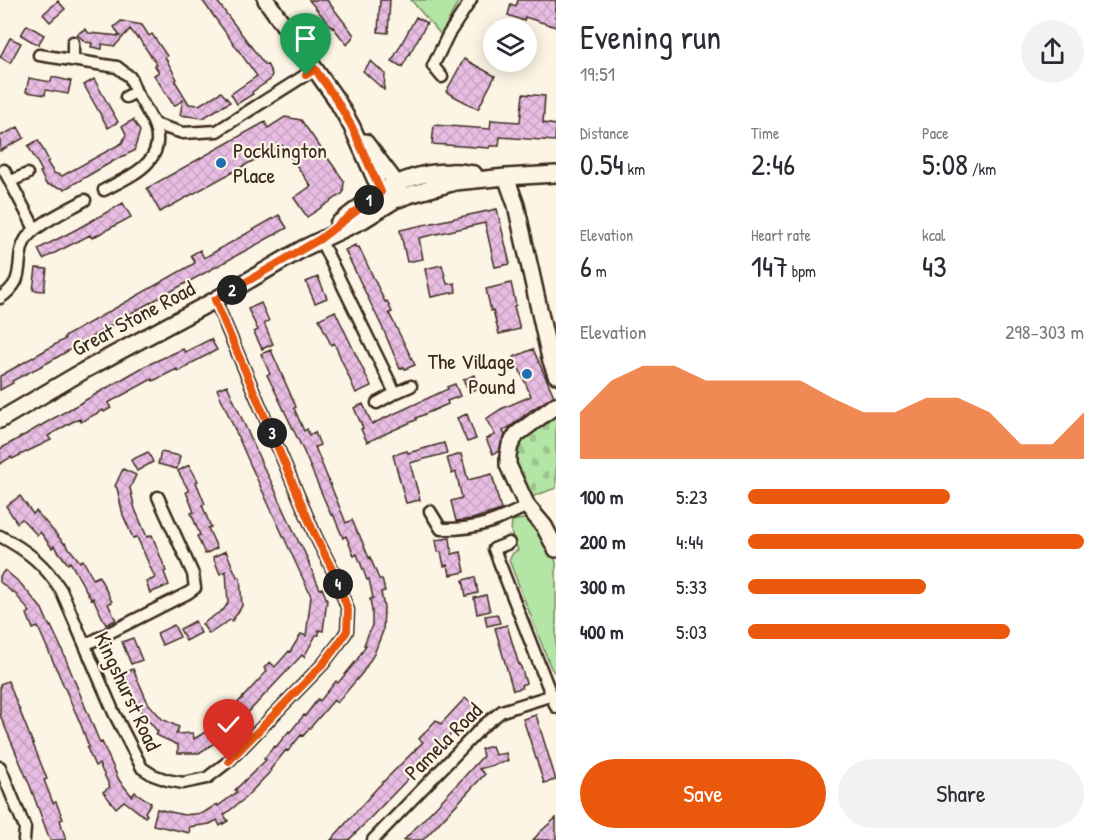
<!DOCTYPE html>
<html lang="en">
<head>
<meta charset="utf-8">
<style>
  :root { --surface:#fff; --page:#f2f2f3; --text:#2b2b33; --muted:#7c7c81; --accent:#ea580c }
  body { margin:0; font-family:"Patrick Hand",sans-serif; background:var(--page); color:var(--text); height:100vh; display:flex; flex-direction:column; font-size:22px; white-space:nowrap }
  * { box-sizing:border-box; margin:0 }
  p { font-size:20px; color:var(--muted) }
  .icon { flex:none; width:33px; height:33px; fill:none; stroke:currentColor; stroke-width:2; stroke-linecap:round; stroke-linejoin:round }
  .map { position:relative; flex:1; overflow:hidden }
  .side { display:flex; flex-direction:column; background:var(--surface); width:552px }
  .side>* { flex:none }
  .buttons { position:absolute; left:483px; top:18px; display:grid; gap:12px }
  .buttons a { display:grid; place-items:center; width:54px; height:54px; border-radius:50%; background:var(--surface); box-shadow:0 3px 15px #0003; font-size:30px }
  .pin { position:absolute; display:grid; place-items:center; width:51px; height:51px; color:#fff; margin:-62px -26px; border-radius:50% 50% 50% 0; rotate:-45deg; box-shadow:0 0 6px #0007 }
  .pin .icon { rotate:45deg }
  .km { position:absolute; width:30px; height:30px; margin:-15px; border-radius:50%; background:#222; color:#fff; font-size:16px; line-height:30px; text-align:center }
  .round { display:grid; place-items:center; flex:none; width:63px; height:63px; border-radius:32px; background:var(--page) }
  .summary { display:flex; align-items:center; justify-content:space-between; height:102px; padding:0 24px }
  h1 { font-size:33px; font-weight:600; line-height:45px }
  .figures { display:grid; grid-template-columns:repeat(3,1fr); gap:9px; height:102px; padding:6px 24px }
  .figures div { display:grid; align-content:center }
  .figures b { font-size:30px; font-weight:600 }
  .figures small { font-size:16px; font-weight:400 }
  .figures p { font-size:16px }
  .chart { height:168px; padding:12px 24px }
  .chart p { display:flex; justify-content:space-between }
  .chart svg { width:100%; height:108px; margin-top:6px; fill:var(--accent); opacity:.7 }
  .primary-button { display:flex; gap:12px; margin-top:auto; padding:12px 24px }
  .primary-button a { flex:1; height:69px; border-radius:36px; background:var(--accent); color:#fff; font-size:24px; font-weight:600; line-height:69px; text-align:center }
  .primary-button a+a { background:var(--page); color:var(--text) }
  ul { padding:0 24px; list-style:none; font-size:20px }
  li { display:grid; grid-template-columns:96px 72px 1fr; align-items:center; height:45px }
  li i { height:15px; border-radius:8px; background:var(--accent) }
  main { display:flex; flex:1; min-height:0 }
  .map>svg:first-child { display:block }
</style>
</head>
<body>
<main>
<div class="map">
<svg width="556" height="840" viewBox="0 0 556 840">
  <defs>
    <pattern id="cemetery-stones" width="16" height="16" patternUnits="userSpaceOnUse" patternTransform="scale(1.5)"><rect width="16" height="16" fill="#b3e5a5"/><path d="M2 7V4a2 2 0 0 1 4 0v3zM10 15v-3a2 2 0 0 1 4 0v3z" fill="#9bc58e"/></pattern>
    <pattern id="building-cross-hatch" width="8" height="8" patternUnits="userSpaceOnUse" patternTransform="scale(1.5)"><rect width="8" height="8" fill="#e8bde3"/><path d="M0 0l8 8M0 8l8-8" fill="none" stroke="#c8a3c2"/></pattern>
  </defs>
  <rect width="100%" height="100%" fill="#fcf5e5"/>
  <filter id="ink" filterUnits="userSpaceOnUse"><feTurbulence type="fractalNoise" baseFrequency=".0167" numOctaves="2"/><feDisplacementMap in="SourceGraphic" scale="12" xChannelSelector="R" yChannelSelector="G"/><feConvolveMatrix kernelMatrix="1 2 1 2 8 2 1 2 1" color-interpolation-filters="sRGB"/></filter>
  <g filter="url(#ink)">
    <path fill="#b3e5a5" stroke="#778862" stroke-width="1.5" d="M411,0H459L441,35Z
      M528,518L541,529L556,562V675L551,668L509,560L513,553L518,550L511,532L512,521Z"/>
    <path fill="url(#cemetery-stones)" stroke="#778862" stroke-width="1.5" d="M556,414V488L531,497C527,487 515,466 514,457C513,435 541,424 556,414Z"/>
    <path fill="url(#building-cross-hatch)" stroke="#3b2a1e" stroke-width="1.5" d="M202,0H216L265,65L267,64L272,74L270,80L252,92L253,94L237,104L231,94L257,76Z
      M309,0H327L354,35L347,45L333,27L332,28Z
      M380,0H390L388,33L378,32Z
      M518,0H556V27L525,17L524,21L508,15L511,4L516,6Z
      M58,1L65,9L50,22L43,14Z
      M416,17L427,23L402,67L392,61Z
      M121,21L142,25L149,36L152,34L167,56L165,57L177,79L175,81L189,104L199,105L221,92L230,102L203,118L180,115L183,100L174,106L154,75L159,72L155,66L157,65L138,37L137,38L130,29L115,46L102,44V49L91,47L92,43L85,42L77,34L85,29L89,33L120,36L114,27Z
      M27,25L44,35L38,45L21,35Z
      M10,38L21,43L10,63L0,57Z
      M464,59L495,76L478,109L446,92Z
      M371,61L385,74L384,90L363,71Z
      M52,77L71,81L68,94L46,90L45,95L26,92L29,78L51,82Z
      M94,79L118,122L108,128L84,85Z
      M523,94L545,96L543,123L556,125L555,141L500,137L499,146H490L489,148L432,144L434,125L490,129L491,120L520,122Z
      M285,117L301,120L344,181L343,193L307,217L294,198L311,186L282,145L160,212L147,188L265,122L268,128Z
      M133,120L140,131L134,151L117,159L65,189L46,184L40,172L42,171L28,146L38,140L49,161L47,162L54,173L62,176L122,143L126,134L122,126Z
      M18,127L24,138L0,151V136Z
      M123,203L131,217L92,238L90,235L43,259L38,249L77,229Z
      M497,209L510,264L495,267L485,223L419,238L423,259L407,262L400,230Z
      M279,215L287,228L144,306L49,362L12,381L13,383L0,390V376L65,339L64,337L195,263L191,255L200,250L204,258Z
      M355,245L356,248L359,247L385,302L387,301L392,312L389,313L415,365L405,369L404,367L400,369L384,331L345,250Z
      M442,265L447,284L455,283L456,292L431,297L425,269Z
      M36,268L47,269L44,291L33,290Z
      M318,277L327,298L315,303L306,282Z
      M511,283L516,305L514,306L520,329L499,334L493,310L491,311L486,289Z
      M261,303L269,321L264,323L273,344L262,349L254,332L258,330L248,309Z
      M335,311L371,386L356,393L334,343L331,345L319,319Z
      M211,339L217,350L188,365L189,366L178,372L177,369L153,381L152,379L108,403L111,408L104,412L103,410L81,422L80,419L72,422L48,436L51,440L12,459L11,457L0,464V449L145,366L183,349L185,352Z
      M533,349L554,396L531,410L511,426L503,431L505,435L501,443L499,451L493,454L486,439L495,435L486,419L501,409L531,396L514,357Z
      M271,350L296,407L294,408L304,431L307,429L309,435L315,432L320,445L315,447L346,523L352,520L358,534H359L369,558L370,557L379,579H382L385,591L381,592L384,608L383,631L374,654L363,672L337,703L334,700L303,736L301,735L288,751L286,750L270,770L271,771L243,800L224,815L228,821L220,826L217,820L210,824L189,827L190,833L153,825L157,809L184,815L203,813L217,804L218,806L237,792L235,790L266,760L264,759L274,746L276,747L289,731L290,732L304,715L305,716L318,699L320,701L336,681L338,683L357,660L366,645H364L372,625V611L370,599L373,598L369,579L367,580L357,554L354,556L346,536L343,538L333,514L331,515L304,452L274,389L267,375L270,374L261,354Z
      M474,375L480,387L469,392L463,380Z
      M455,384L460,396L447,401L448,404L416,418V420L367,442L361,429L363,428L354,408L363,404L372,424L448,389L447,387Z
      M227,385L262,464L272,483L300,545H301L309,562H308L320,589L322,588L327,600L323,631L319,630V635H316L304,657L302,655L227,735L199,753H178V745L156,735L158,732L138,708L130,688H128L122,673L133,669L148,703L162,719L179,727L176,734L193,733L194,739L226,719L225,717L267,671L264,668L270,662L275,667L289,651L290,652L301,634L306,636L311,596L250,464L217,389Z
      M467,414L476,439L467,442L457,418Z
      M444,443L447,453L410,463L420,500L406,503L393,455L407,451L408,453Z
      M148,452L153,462L137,471L131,460Z
      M161,452L180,456L177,469L158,464Z
      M461,454L468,480L492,474L501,510L472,519L456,521L451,501L462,498L456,472L452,474L447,458Z
      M189,465L198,481L196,482L205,504L202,505L211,527L208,528L217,548L205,554L197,536L200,535L191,513L194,512L186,492L189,491L178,471Z
      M123,469L136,475L130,488L135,509L147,537L152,535L166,571L164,572L169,585L150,593L146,582L155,578L137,537L133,538L123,515L117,488L115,486Z
      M20,496L33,514L36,511L64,543H65L80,562L83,560L93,579L99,576L112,602L108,604L116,620L106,625L93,598L91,599L70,562L68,564L54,546L52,548L40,532L37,535L22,519L17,523L6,506Z
      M450,538L452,554L461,552L465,572L450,575L448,565L444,566L441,552H438L436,540Z
      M226,551L237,577H240L242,606L232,621L230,620L209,634L202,624L224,609L228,603L226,571L220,574L213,557Z
      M5,570L21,584L42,609L50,627L51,626L60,645L100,743L102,742L119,780L132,796L135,792L151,803L145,812L147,815L145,817L124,801L116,808L103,792L110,787L99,764L95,766L87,748L89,747L81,725L38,627L33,629L27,614L30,612L13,591L12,592L0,582V576Z
      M475,577L478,593L466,596L463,580Z
      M486,595L490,611L477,614L474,598Z
      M497,614L500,623L487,626L485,616Z
      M195,621L201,633L186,641L180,629Z
      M174,625L180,637L162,645L157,633Z
      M507,625L519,665L520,664L526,683L521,685L522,688L513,690L495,628Z
      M133,638L142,660L131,664L122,642Z
      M8,681L47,779L44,780L53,803L56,802L63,819L60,820L66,840H50L30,786L0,715V684Z
      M465,698L476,708L429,757L349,840H331L377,788L423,742L419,739L436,720L441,724Z
      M536,715L556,780L544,783L523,719Z
      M492,746L495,755L506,753L508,761L479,769L485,774L423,840H404L463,778L483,756L481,749Z
      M556,818V840H533L540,832Z"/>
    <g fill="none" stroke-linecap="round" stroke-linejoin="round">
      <g stroke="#3b2a1e" stroke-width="15">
        <path id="street" d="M39,55L117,67L130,77L136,92
          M73,60V42
          M442,77L433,66L448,35L471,0
          M154,124L183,133L217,131L315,69
          M4,170L35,229
          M11,181L27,174
          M104,190C132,175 170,161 153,122C148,112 142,102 136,92L126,97
          M320,239L395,393L377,403
          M0,298C6,294 13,287 16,281C22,267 17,252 26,239C34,225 70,209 85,200
          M395,393L411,386
          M430,511L441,529C476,530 497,521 527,506
          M0,536C28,551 44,564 61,590L114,713L142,768L153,775L167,780L183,783L207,778L229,761L323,664L339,643L347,631L348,610L336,577L315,535L215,300
          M509,543L494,549L556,707
          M85,645L188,593L195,588L193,574L158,497
          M0,767L25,828L24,840
          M373,840L483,726L502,711L556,694"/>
      </g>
      <g stroke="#3b2a1e" stroke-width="20">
        <path id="secondary" d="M266,0L336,99L352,127L381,192L395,200
          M365,142L396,183V191
          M506,177L516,205L550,358L556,375
          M338,224C374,196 402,172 450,172C458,171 466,173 474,174
          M556,405L517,434L510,445L508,455V465L527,506L544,526L556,549
          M0,420L85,370L215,300L304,248L363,220L395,200L412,194L455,182L506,177L556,174"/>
      </g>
      <use href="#street" stroke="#fcf5e5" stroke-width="10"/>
      <use href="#secondary" stroke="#fcf5e5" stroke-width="15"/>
    </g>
  </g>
  <g fill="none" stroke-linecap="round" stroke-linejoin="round" filter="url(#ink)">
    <g stroke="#fff" stroke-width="12">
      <path id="route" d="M229,761L323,664L339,643L347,631L348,610L336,577L315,535L215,300L320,239L381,192L352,127L336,99L315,69L306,75"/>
    </g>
    <use href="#route" stroke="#ea580c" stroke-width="8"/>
  </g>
  <g fill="#1f6fb2" stroke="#fcf5e5" stroke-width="2">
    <circle cx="221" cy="163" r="6"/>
    <circle cx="527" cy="374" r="6"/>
  </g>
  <g text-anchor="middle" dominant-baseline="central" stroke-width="4.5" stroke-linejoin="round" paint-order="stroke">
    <g font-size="22" fill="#3b2a1e" stroke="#fcf5e5" text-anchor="start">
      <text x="233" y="150">Pocklington<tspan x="233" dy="25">Place</tspan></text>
      <text x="515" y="361" text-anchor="end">The Village<tspan x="515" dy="25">Pound</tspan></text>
    </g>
    <g font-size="22" fill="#3b2a1e" stroke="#fcf5e5">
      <text transform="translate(133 318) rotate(-28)">Great Stone Road</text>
      <text transform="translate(128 691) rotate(65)">Kingshurst Road</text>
      <text transform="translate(443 741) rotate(-45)">Pamela Road</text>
    </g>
  </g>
</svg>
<div class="buttons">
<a><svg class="icon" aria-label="layers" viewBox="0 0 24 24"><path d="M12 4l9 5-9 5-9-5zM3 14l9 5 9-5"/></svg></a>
</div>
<div class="pin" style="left:306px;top:75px;background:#1e9e55"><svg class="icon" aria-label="arrive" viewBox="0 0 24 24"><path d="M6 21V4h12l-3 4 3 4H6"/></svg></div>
<div class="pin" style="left:229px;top:761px;background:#d93025"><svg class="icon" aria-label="check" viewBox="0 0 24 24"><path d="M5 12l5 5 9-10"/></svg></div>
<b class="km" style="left:369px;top:200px">1</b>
<b class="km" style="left:232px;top:290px">2</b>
<b class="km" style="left:272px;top:433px">3</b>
<b class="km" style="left:338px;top:584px">4</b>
</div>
<section class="side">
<div class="summary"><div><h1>Evening run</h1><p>19:51</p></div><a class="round"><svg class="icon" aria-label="share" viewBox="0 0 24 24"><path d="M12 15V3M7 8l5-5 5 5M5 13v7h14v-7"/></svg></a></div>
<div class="figures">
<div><p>Distance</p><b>0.54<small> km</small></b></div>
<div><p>Time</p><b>2:46</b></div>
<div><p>Pace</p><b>5:08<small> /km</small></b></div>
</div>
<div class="figures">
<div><p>Elevation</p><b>6<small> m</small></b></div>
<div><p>Heart rate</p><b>147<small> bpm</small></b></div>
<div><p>kcal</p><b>43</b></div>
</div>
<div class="chart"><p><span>Elevation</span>298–303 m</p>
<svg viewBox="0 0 160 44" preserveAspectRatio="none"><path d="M0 44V25L10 12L20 6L30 6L40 12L50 12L60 12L70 12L80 19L90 25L100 25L110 19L120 19L130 25L140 38L150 38L160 25V44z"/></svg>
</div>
<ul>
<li><b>100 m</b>5:23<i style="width:60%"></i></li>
<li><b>200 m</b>4:44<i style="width:100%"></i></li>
<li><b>300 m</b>5:33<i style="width:53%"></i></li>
<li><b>400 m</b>5:03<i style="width:78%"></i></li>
</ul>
<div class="primary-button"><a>Save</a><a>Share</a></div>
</section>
</main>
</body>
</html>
